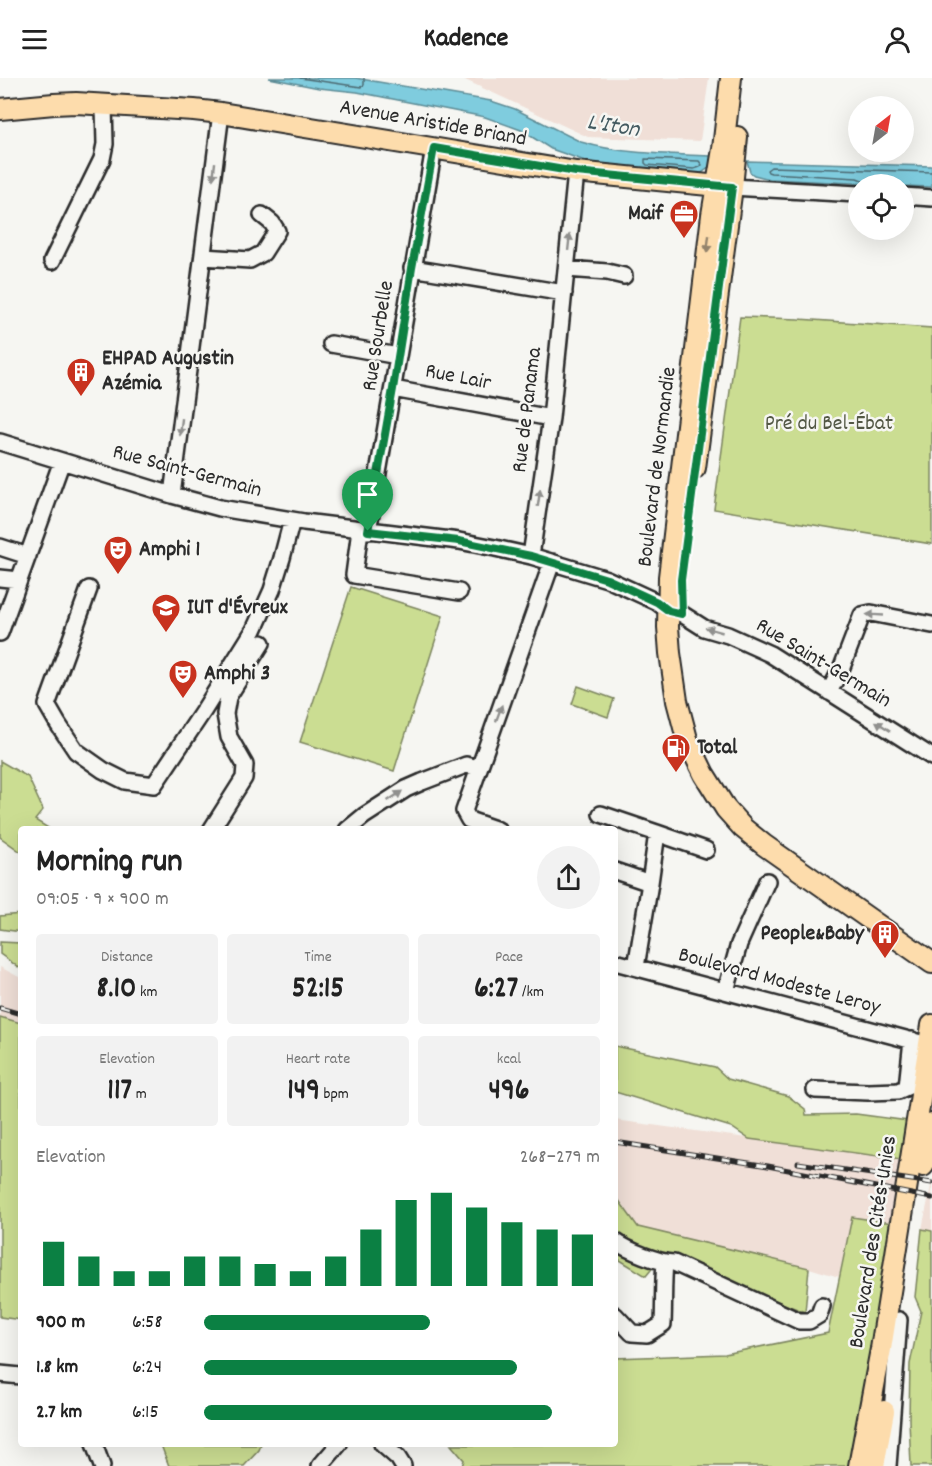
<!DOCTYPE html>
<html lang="en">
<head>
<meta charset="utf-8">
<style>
  :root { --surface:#fff; --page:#f2f2f2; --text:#222; --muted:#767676; --accent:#0b8043 }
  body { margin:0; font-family:Dekko,sans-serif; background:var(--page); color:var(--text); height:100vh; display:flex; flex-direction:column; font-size:22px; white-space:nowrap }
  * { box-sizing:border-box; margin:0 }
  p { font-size:20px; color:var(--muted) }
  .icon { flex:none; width:33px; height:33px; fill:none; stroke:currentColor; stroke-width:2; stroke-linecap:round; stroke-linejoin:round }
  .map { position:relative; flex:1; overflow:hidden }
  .sheet { position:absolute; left:18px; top:748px; width:600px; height:621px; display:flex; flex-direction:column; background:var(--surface); border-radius:6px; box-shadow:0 6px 24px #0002 }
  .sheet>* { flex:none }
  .needle { width:39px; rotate:31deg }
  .tools { position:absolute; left:848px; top:18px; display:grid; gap:12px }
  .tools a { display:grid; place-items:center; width:66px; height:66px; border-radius:50%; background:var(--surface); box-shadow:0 6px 24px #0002; font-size:30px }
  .pin { position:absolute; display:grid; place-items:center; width:51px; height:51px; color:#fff; margin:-62px -26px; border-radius:50% 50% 50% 0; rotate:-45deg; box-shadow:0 0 6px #0007 }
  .pin .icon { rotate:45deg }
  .round { display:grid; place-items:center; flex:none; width:63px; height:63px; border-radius:32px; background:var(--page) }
  .headline { display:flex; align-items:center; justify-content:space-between; height:102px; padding:0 18px }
  h1 { font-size:33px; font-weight:800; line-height:45px }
  .metrics { display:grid; grid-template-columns:repeat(3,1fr); gap:9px; height:102px; padding:6px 18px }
  .metrics div { display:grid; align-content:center; border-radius:6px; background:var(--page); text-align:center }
  .metrics b { font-size:30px; font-weight:800 }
  .metrics small { font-size:16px; font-weight:400 }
  .metrics p { font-size:16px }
  .chart { height:168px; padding:12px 18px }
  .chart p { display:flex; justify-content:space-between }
  .chart svg { width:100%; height:108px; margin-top:6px; stroke:var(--accent); stroke-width:6 }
  ul { padding:0 18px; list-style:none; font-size:20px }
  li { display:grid; grid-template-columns:96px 72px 1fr; align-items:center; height:45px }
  li i { height:15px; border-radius:8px; background:var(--accent) }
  header { display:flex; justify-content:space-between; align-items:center; height:78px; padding:0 18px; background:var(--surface); font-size:27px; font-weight:800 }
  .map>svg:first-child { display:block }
</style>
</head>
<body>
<header><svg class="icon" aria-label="menu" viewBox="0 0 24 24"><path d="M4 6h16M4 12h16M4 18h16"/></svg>Kadence<svg class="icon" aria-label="person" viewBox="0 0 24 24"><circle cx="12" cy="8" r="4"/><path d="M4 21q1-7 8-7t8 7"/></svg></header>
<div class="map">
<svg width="932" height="1388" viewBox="0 0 932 1388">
  <rect width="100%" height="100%" fill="#f6f6f2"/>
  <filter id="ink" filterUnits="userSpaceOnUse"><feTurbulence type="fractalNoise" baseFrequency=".0167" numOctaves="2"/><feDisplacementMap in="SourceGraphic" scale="12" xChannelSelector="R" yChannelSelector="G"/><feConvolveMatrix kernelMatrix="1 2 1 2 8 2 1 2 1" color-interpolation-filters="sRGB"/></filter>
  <g filter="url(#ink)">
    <path fill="#f0dfd7" d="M456,0H709L700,63L588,59L463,1Z
      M0,889L21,900V945L0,939Z
      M615,1042L901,1081L892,1145L852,1139L839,1199L809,1190L638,1149L615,1117Z
      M932,1103V1153L922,1151Z"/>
    <path fill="#cbdd92" stroke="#7b845e" stroke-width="1.5" d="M740,239L798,241L932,250V466L714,431Z
      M351,509L443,538L394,693L300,664Z
      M578,608L614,621L608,639L572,626Z
      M0,683L28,699L43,732L35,742L50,751L21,752V774L0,759Z
      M21,836V854L0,851V838Z
      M0,864L21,865V891L0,876Z
      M0,939L21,945V1242L0,1239Z
      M615,968L715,989L728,1001L788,1018L805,1031L806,1037L856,1036L908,1043L901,1081L749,1061L731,1049L615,1014Z
      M615,1117L638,1149L809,1190L805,1234L629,1166L615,1154Z
      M852,1139L892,1145L858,1360L848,1388H462L464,1382L451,1367L615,1366V1280L725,1276L828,1255Z
      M922,1151L932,1153V1388H911L909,1342L910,1286L921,1233L915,1219Z
      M615,1170L655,1187L646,1198L615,1179Z
      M161,1367H261L259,1372L244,1388H169Z"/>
    <path fill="#7fccde" stroke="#5d8c96" stroke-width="1.5" d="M269,0H355L491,23L515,31L581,64C624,77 670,76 715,78L710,89L700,96L694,97L633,91L588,84L551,71L521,52L485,39L357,14L319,10Z
      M747,83L932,88V109L903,108V106H873L770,101L754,97L750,94Z"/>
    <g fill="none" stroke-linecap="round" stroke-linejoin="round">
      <path stroke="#4d6b73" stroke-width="1.5" d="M300,0L361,9L364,7V0
        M645,81L699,83L702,87L700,89L694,91L647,87L645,85Z
        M864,106L862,102L857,100L771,95L768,94L767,92L771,89L932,94"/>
      <g stroke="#2b2b2b" stroke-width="20">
        <path id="minor" d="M732,109L858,116
          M903,118L932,120
          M203,179L250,182L263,175L277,153L272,145L262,137
          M52,183L102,81L105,66L104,27
          M412,190L564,215
          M567,191L607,194L624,198
          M331,266L398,278
          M393,311L551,340
          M0,364L172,417L220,430L304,444L459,463L495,470L531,478L607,501L657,524L669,533L682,536L704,550L728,557L770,576L932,679
          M172,417L221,35
          M360,452L354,497L459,514
          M368,453L434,70
          M0,469L28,478
          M531,478L551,340L576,94
          M0,500L19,502
          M89,511L47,627L58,646L76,673L103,692L125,703L154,707L204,632L254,552L272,512L282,480L292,442
          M0,555L62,383
          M829,614L842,589L862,537L871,535L932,547
          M601,736L657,755
          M211,752L244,700L245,687L229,659L225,636L228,619L262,565
          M347,752L364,738L406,711L422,704L466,687L479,690
          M498,752L469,742L464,733L552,484
          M615,793L650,805L636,889
          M650,805L657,755L706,772
          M615,884L932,968
          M726,913L739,866L767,803
          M815,1012L868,1014L898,1013L907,1009L912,962
          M615,1163C627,1172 659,1185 674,1185L799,1243H809L819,1237L822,1228
          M615,1237L632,1255L647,1256L663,1246C664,1225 663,1205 665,1185
          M0,1296L21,1298
          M94,1366L102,1388
          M382,1366L398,1380L403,1388
          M320,1388L339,1366
          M888,1388L899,1242"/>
      </g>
      <g stroke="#2b2b2b" stroke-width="24">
        <path id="major" d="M731,0L723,71L712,137L669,499L668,549L670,575L677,623L687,661L704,696L726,731L743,750L764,767L932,885
          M0,31L54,26L76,25L194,32L221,35L576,94L729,109
          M695,390L732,109L737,59
          M923,1088L932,1046
          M859,1388L881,1271L932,947
          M874,1388L884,1333"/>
      </g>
      <use href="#minor" stroke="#f6f6f2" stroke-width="15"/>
      <use href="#major" stroke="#fddcac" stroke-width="20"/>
      <g stroke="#2b2b2b" stroke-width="5">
        <path id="rail" d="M0,930L21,936
          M615,1064L768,1088L932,1120
          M798,1085L932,1105"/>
      </g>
      <use href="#rail" stroke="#f6f6f2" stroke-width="3" stroke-dasharray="9" stroke-linecap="butt"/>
    </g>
    <defs><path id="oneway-solid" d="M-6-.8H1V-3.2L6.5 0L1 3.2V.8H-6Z" transform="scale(1.5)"/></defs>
    <g fill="#90908e">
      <use href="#oneway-solid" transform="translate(214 93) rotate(97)"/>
      <use href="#oneway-solid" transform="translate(569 164) rotate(-84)"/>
      <use href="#oneway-solid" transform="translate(181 349) rotate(97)"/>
      <use href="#oneway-solid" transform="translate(539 420) rotate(-82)"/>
      <use href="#oneway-solid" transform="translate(875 537) rotate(-177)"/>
      <use href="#oneway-solid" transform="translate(714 552) rotate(-164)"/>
      <use href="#oneway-solid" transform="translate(499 635) rotate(-70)"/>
      <use href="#oneway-solid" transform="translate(883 648) rotate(-147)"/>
      <use href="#oneway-solid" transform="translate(395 718) rotate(-34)"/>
    </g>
    <use fill="#94846c" href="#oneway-solid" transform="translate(708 166) rotate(97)"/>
  </g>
  <g fill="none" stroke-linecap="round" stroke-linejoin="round" filter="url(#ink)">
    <g stroke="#fff" stroke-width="12">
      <path id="route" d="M434,70L576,94L732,109L681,502L682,536L669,533L657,524L607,501L531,478L459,463L368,453L393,311L412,190Z"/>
    </g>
    <use href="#route" stroke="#0b8043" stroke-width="8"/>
  </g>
  <defs>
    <g id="office-pin" transform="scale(1.5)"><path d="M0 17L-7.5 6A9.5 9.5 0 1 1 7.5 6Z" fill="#c8321e" stroke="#f6f6f2"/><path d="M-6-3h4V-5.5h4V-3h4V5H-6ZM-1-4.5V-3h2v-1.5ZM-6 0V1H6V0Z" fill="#fff"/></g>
    <g id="building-pin" transform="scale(1.5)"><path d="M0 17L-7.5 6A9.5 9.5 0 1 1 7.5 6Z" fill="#c8321e" stroke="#f6f6f2"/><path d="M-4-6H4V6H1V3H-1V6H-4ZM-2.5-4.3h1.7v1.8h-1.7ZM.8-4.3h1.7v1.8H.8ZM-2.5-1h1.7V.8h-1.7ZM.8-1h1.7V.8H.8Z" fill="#fff"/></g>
    <g id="theatre-pin" transform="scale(1.5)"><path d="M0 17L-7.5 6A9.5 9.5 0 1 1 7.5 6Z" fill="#c8321e" stroke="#f6f6f2"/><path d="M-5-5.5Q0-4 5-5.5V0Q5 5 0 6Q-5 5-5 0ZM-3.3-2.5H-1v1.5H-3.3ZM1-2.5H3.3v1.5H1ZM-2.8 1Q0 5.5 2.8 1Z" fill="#fff"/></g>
    <g id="university-pin" transform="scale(1.5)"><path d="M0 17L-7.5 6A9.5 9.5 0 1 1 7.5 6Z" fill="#c8321e" stroke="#f6f6f2"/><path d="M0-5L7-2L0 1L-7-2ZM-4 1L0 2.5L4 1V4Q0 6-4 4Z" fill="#fff"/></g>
    <g id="fuel-pin" transform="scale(1.5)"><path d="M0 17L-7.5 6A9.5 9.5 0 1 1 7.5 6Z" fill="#c8321e" stroke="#f6f6f2"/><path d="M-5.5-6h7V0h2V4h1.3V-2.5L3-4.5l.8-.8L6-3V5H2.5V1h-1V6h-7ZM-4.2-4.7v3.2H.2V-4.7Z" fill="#fff"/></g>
  </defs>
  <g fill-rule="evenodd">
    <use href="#office-pin" x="684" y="136"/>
    <use href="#building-pin" x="81" y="294"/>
    <use href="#theatre-pin" x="118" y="472"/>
    <use href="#university-pin" x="166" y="530"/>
    <use href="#theatre-pin" x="183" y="596"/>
    <use href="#fuel-pin" x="676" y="670"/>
    <use href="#building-pin" x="885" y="856"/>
  </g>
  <g text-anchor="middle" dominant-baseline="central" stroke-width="5" stroke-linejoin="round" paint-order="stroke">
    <g font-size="22" fill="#2b2b2b" stroke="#f6f6f2">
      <text transform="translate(433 46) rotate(10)">Avenue Aristide Briand</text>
      <text transform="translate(379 258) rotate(-81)">Rue Sourbelle</text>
      <text transform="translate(458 300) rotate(11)">Rue Lair</text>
      <text transform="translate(528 332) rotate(-83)">Rue de Panama</text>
      <text transform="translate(658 389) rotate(-83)">Boulevard de Normandie</text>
      <text transform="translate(187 394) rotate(15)">Rue Saint-Germain</text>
      <text transform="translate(823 586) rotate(31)">Rue Saint-Germain</text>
      <text transform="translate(779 904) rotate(15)">Boulevard Modeste Leroy</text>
      <text transform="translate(874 1164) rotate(-81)">Boulevard des Cités-Unies</text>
    </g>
    <g font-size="22" font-weight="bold" fill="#2b2b2b" stroke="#f6f6f2" text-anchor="start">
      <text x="663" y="136" text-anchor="end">Maif</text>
      <text x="102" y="281">EHPAD Augustin<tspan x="102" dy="25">Azémia</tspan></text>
      <text x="139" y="472">Amphi 1</text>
      <text x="187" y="530">IUT d'Évreux</text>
      <text x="204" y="596">Amphi 3</text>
      <text x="697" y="670">Total</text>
      <text x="864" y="856" text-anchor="end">People&amp;Baby</text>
    </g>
    <g font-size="22" fill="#535845" stroke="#f6f6f2">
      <text x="829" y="346">Pré du Bel-Ébat</text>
    </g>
    <g font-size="24" font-style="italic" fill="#445b61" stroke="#f6f6f2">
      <text transform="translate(613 49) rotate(9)">L'Iton</text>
    </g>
  </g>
</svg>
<div class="tools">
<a><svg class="needle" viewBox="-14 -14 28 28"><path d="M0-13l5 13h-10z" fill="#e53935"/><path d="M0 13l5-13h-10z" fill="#767676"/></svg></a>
<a><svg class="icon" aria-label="locate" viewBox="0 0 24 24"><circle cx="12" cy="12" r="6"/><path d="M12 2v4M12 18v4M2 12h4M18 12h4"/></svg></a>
</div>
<div class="pin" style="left:368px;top:453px;background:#1e9e55"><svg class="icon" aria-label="arrive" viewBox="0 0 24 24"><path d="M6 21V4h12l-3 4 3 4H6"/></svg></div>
<section class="sheet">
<div class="headline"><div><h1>Morning run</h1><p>09:05 · 9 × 900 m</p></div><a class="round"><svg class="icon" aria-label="share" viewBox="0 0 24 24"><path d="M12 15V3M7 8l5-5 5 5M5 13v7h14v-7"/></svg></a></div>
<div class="metrics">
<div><p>Distance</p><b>8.10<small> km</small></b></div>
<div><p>Time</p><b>52:15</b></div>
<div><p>Pace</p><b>6:27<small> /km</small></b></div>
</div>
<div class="metrics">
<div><p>Elevation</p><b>117<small> m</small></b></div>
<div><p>Heart rate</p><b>149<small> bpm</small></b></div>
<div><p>kcal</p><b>496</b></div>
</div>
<div class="chart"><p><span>Elevation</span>268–279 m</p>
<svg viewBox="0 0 160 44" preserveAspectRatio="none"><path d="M5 44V26M15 44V32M25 44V38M35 44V38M45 44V32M55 44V32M65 44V35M75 44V38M85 44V32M95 44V21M105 44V9M115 44V6M125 44V12M135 44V18M145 44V21M155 44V23"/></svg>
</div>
<ul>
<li><b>900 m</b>6:58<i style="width:57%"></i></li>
<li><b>1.8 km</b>6:24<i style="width:79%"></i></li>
<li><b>2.7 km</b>6:15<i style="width:88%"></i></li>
</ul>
</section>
</div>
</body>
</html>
